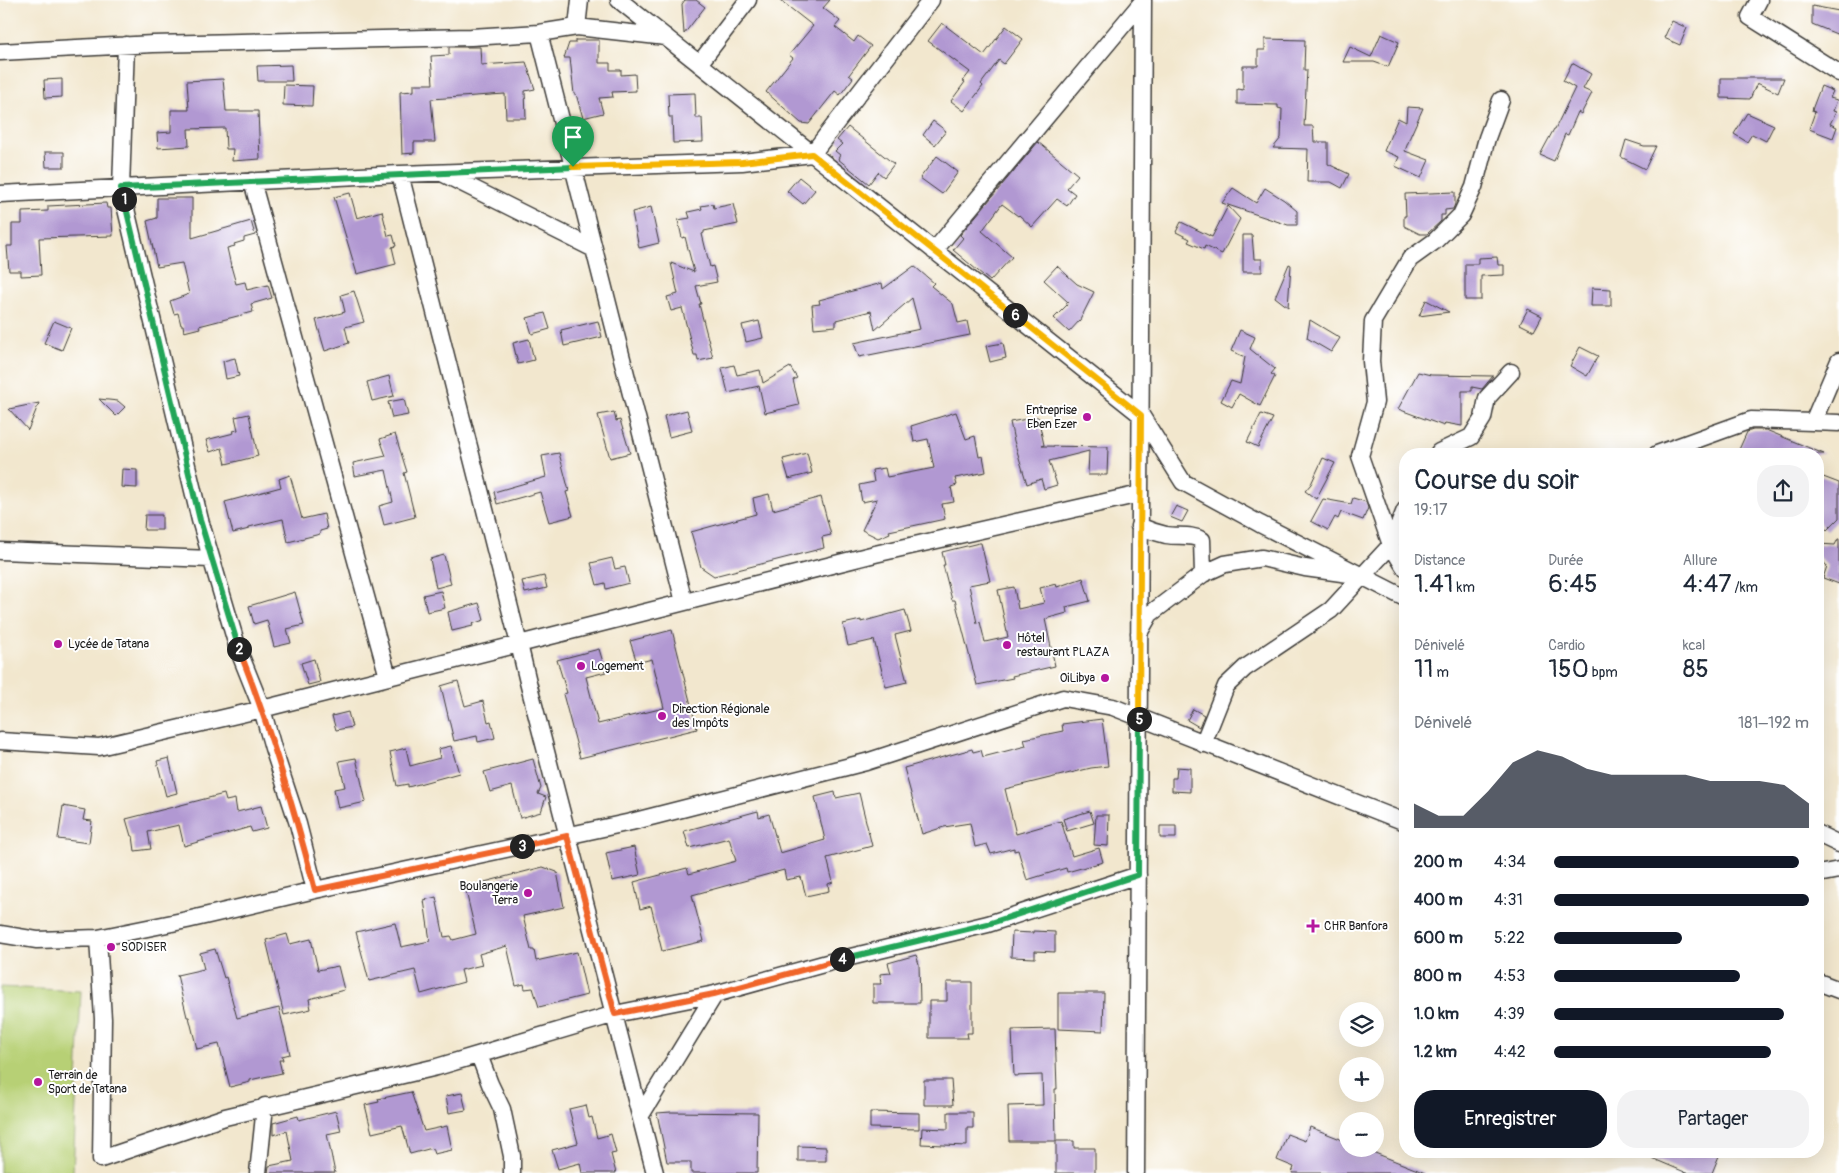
<!DOCTYPE html>
<html lang="fr">
<head>
<meta charset="utf-8">
<style>
  :root { --surface:#fff; --page:#f2f2f3; --text:#1f2937; --muted:#747a83; --accent:#111827 }
  body { margin:0; font-family:Pangolin,sans-serif; background:var(--page); color:var(--text); height:100vh; display:flex; flex-direction:column; font-size:19px; white-space:nowrap }
  * { box-sizing:border-box; margin:0 }
  p { font-size:16px; color:var(--muted) }
  .icon { flex:none; width:28px; height:28px; fill:none; stroke:currentColor; stroke-width:2; stroke-linecap:round; stroke-linejoin:round }
  .map { position:relative; flex:1; overflow:hidden }
  .panel { position:absolute; left:1399px; top:448px; width:425px; height:710px; display:flex; flex-direction:column; background:var(--surface); border-radius:20px; box-shadow:0 5px 20px #0002 }
  .panel>* { flex:none }
  .fabs { position:absolute; left:1339px; top:1002px; display:grid; gap:10px }
  .fabs a { display:grid; place-items:center; width:45px; height:45px; border-radius:50%; background:var(--surface); box-shadow:0 5px 20px #0002; font-size:25px }
  .pin { position:absolute; display:grid; place-items:center; width:42px; height:42px; color:#fff; margin:-51px -21px; border-radius:50% 50% 50% 0; rotate:-45deg; box-shadow:0 0 5px #0007 }
  .pin .icon { rotate:45deg }
  .km { position:absolute; width:25px; height:25px; margin:-12px; border-radius:50%; background:#222; color:#fff; font-size:14px; line-height:25px; text-align:center }
  .round { display:grid; place-items:center; flex:none; width:52px; height:52px; border-radius:20px; background:var(--page) }
  .head { display:flex; align-items:center; justify-content:space-between; height:85px; padding:0 15px }
  h1 { font-size:28px; font-weight:600; line-height:38px }
  .stats { display:grid; grid-template-columns:repeat(3,1fr); gap:8px; height:85px; padding:5px 15px }
  .stats div { display:grid; align-content:center }
  .stats b { font-size:25px; font-weight:600 }
  .stats small { font-size:14px; font-weight:400 }
  .stats p { font-size:14px }
  .chart { height:140px; padding:10px 15px }
  .chart p { display:flex; justify-content:space-between }
  .chart svg { width:100%; height:90px; margin-top:5px; fill:var(--accent); opacity:.7 }
  .action { display:flex; gap:10px; margin-top:auto; padding:10px 15px }
  .action a { flex:1; height:58px; border-radius:20px; background:var(--accent); color:#fff; font-size:20px; font-weight:600; line-height:58px; text-align:center }
  .action a+a { background:var(--page); color:var(--text) }
  ul { padding:0 15px; list-style:none; font-size:16px }
  li { display:grid; grid-template-columns:80px 60px 1fr; align-items:center; height:38px }
  li i { height:12px; border-radius:6px; background:var(--accent) }
  .map>svg:first-child { display:block }
</style>
</head>
<body>
<div class="map">
<svg width="1839" height="1173" viewBox="0 0 1839 1173">
  <rect width="100%" height="100%" fill="#fff"/>
  <filter id="ink" filterUnits="userSpaceOnUse"><feTurbulence type="fractalNoise" baseFrequency=".02" numOctaves="2"/><feDisplacementMap in="SourceGraphic" scale="10" xChannelSelector="R" yChannelSelector="G"/><feConvolveMatrix kernelMatrix="1 2 1 2 8 2 1 2 1" color-interpolation-filters="sRGB"/></filter>
  <filter id="wash" filterUnits="userSpaceOnUse"><feTurbulence type="fractalNoise" baseFrequency=".0096" numOctaves="4" result="noise"/><feDisplacementMap in="SourceGraphic" scale="20" xChannelSelector="R" yChannelSelector="G"/><feGaussianBlur stdDeviation="1.12" result="paint"/><feColorMatrix in="noise" values="0 0 0 0 0 0 0 0 0 0 0 0 0 0 0 0 0 1.4 0 .05"/><feComposite in="paint" operator="in"/></filter>
  <g filter="url(#wash)">
    <rect width="100%" height="100%" fill="#f2e7ce"/>
    <path fill="#b7d075" stroke="#6a7648" d="M0,987L81,991L73,1173H0Z"/>
    <g id="blocks">
      <path fill="#b198d2" d="M685,0H696L705,7L684,34L682,4Z
        M780,0H830L823,8L840,21L835,27L854,42L858,36L871,46L849,75L853,78L840,95L835,91L809,124L801,123L766,92L793,58L789,55L813,26Z
        M1812,6L1839,11V35L1812,24Z
        M1672,21L1687,28L1680,45L1664,38Z
        M942,23L984,55L1006,26L1023,39L1004,64L999,60L981,84L983,86L964,111L951,101L965,82L963,81L970,72L928,41Z
        M1381,34L1399,42L1388,67L1374,62H1343L1350,47L1371,57Z
        M1265,39L1305,40L1304,70H1307L1304,126H1313L1314,142H1328V164L1349,174L1342,188L1331,182H1307L1308,149L1273,148L1281,138L1282,109L1278,108V105L1237,104V89L1243,90V66H1258V50H1265Z
        M575,40H599V63H610V70H621V75L635,74L636,91L612,92L613,97L599,98L603,113L583,118L576,94H574L570,58H564L569,43H575Z
        M449,47H480L481,65L526,62L535,89L525,91L526,118H506L505,94L431,99L435,142H414V153L402,154L400,92L414,91V84H433L431,56L449,55Z
        M1572,63L1591,74L1583,89L1592,93L1581,114L1578,112L1568,135L1565,134L1554,161L1540,155L1554,129H1555L1575,88L1563,81Z
        M291,65L292,81H258L257,66Z
        M1721,78H1784L1778,93L1757,83L1750,99L1721,98Z
        M62,79V97L45,98L44,80Z
        M223,79L226,111H258L260,159L232,161L233,149H226L225,128L188,129L189,146L158,148L157,133L171,132V110H189L187,81Z
        M284,85L313,86L312,106L283,105Z
        M1821,86L1833,91L1830,98L1837,100L1833,111L1836,112L1830,124L1837,127L1833,138L1809,129L1815,112L1812,111L1813,107Z
        M695,93L696,118H702L703,142L673,143L672,117H669L668,94Z
        M1407,107L1423,108L1410,137L1405,151L1429,160L1421,178L1395,166L1399,157L1384,151L1398,118L1406,122Z
        M1747,113L1774,125L1766,141L1752,134L1747,142L1734,134Z
        M933,121L946,131L935,145L923,135Z
        M848,127L894,164L884,177L878,172L869,184L838,159L840,155L835,151L842,144L837,140Z
        M1626,140L1644,146H1656L1645,169L1621,157Z
        M1038,142L1078,175L1067,188L1075,194L1067,206L1057,199L1032,227L1019,215L1018,216L1002,204L982,231L1012,257L990,281L953,250L963,238L960,235Z
        M45,152H64V167H46Z
        M937,156L958,172L942,194L920,178Z
        M799,177L815,190L803,204L787,191Z
        M1233,188L1256,203L1265,188L1284,200L1297,211V225H1288L1222,203Z
        M1455,192V204L1453,209L1445,210V215H1441V221L1427,234H1420L1404,226V216H1406L1405,194Z
        M350,193L357,218L382,211L388,236L393,235L396,246L392,247L396,264L357,274L334,197Z
        M157,198H192V238L251,221L255,235L244,238V241L234,244L235,246L227,248L231,266L236,284L245,282L247,290L268,285L272,298L251,304L253,312L199,326L200,328L184,332L183,325H181L178,313L174,314L170,301L189,294L182,263L157,267L147,221L157,218Z
        M106,203L107,208H111L113,236L39,238L41,275L21,276V271H9L7,246H12V224H22V212L48,211V206Z
        M713,204L714,208L733,204L738,224L704,231V233L702,234L710,267L713,266L717,282L696,286L701,304H699L713,358L698,361L697,355H694L682,308L671,311L667,297L678,294L671,263L694,272L685,237L682,238L678,220L690,218L688,212L702,209L701,206Z
        M1228,206L1240,219L1222,254L1205,246L1204,249L1188,242L1190,239L1176,232L1181,222L1212,237Z
        M651,207L659,243L639,248L632,212Z
        M1243,235H1252L1254,259H1262V272H1243Z
        M1497,257L1498,265H1504V275L1481,276V300H1465V264H1478V258Z
        M1289,264L1291,265L1288,307L1275,297Z
        M914,266L934,283L931,286L953,304L958,323L967,321L970,335L859,357L854,343L920,329L912,298L875,330L871,311L836,320V326L814,328L812,305L820,304L819,300L882,283L883,289Z
        M1057,266L1077,284L1094,292L1080,320L1069,332L1054,318L1067,305L1066,303L1068,302L1044,280Z
        M1592,288L1611,289V306H1591Z
        M354,291L364,322L345,327L349,343L325,351L316,320L345,312L341,295Z
        M1426,300L1449,312L1419,316Z
        M1528,309L1542,316L1534,331L1520,324Z
        M545,313L550,329L532,334L527,318Z
        M1310,320L1340,338L1331,352L1307,338Z
        M54,321L71,328L62,350L44,343Z
        M598,321L602,337L564,346L561,330Z
        M759,321L763,338L746,342L742,325Z
        M1240,330L1255,337L1250,349L1275,369L1271,374L1275,376L1260,406L1239,394L1232,407L1221,401L1231,381L1240,384L1245,357L1231,351Z
        M529,339L534,360L518,364L513,343Z
        M1003,343L1006,358L990,362L986,346Z
        M1580,347L1598,356L1587,376L1570,366Z
        M235,358L239,376L226,379L223,361Z
        M734,365L737,375L760,370L763,383L790,367L797,378L793,380L799,405L765,413L759,386L728,393L722,368Z
        M1418,372L1431,375L1493,376L1482,389L1472,387V391H1462V426L1445,423L1444,426L1398,409Z
        M389,376L394,396L372,401L367,382Z
        M99,399L118,401L125,407L116,416Z
        M404,399L408,415L392,418L388,402Z
        M39,403L28,430L9,409Z
        M687,410L692,431L669,437L664,416Z
        M614,412L616,421L620,420L630,453L610,458L598,415Z
        M956,412L966,439L975,436L979,457L983,456L986,472L955,478L957,485L951,487L954,502L942,504L945,519L889,531L890,533L878,538L862,530L877,499L862,502L859,485L874,482L872,470L885,468L887,477L934,468L928,439L914,442L911,426Z
        M249,414L258,456L226,464L222,448L210,452L206,440L234,433L233,431L238,430L235,417Z
        M1261,414L1273,418L1258,447L1247,442Z
        M1038,417L1044,445L1042,446L1108,447L1107,475H1088L1089,451L1049,461L1057,485L1044,489L1041,479L1027,484L1014,441L1010,422Z
        M1753,430H1766L1824,454H1737L1747,432Z
        M395,434L407,472L404,473L415,517L384,525L379,506L393,502L386,470L355,476L353,463L386,456L380,439Z
        M559,453L569,491L566,492L573,516L549,522L540,492L497,504L494,492L546,477L542,456Z
        M807,453L812,473L789,479L783,459Z
        M1323,458L1335,463L1316,499L1305,491L1311,484Z
        M122,469L137,470V488L121,487Z
        M290,475L302,519L324,514L327,529L320,531V534L288,542L283,519L249,527V529L233,533L225,502L281,487L279,479Z
        M1818,475L1839,483V518L1827,530L1818,521Z
        M769,494L773,510L821,497L831,535L822,537L824,548L714,576L701,567L691,532L756,514L753,498Z
        M1353,498L1366,502L1368,508L1363,520L1341,512L1338,519L1335,517L1328,530L1311,521L1323,499L1351,504Z
        M1176,506L1188,511L1182,522L1170,517Z
        M145,515H162V530H144Z
        M1838,539H1839V584L1823,578L1827,566L1818,556V544L1835,545Z
        M979,543H981L990,581L969,585L977,623L980,622L985,642L1008,637L998,590L1014,587L1018,609L1044,603L1040,588L1056,584L1057,587L1083,578L1090,601L1066,607L1067,613L1045,619L1055,666L1012,676L1013,678L977,685L955,600H952L943,565H945L942,552Z
        M444,555L451,584L436,588L430,559Z
        M612,558L615,569L625,567L629,583L606,589L605,583L597,585L591,563Z
        M544,576L547,588L525,593L522,581Z
        M441,591L445,608L427,612L423,595Z
        M295,592L304,625L287,629L291,643L274,647L267,620L254,624L249,606Z
        M479,603L484,620L472,624L473,626L452,631L448,612Z
        M905,610L911,631L895,635L907,682L886,687L874,640L848,646L843,624L861,620V622Z
        M672,630L697,729L580,758L563,694L567,693L557,660L599,649L606,672L586,677L598,724L664,708L652,659L637,663L630,641Z
        M314,659L320,682L308,685L301,663Z
        M458,681L465,706L483,701L488,722L491,721L495,738L478,742L477,736L454,741L441,686Z
        M1193,709L1204,715L1199,727L1187,720Z
        M348,712L352,727L336,730L332,716Z
        M1102,719L1108,766L1091,768L1005,789L1016,834L1061,821L1072,856L1099,848L1103,862L1067,872L1066,868L1027,880L1018,850L1014,851V848L991,854L987,844L975,847L970,823L944,827L922,834L904,768L972,749L973,752L981,750L983,757L1026,746L1024,739L1063,731L1062,724Z
        M451,746L459,773L408,787V784L397,786L390,752L406,748L410,766L440,758L438,749Z
        M169,758L177,793L166,796L157,761Z
        M356,758L366,802L338,808L334,789L345,787L339,761Z
        M533,759L541,788L538,794L546,797L541,812L520,818L512,786L490,792L484,772Z
        M1177,767L1190,768V792L1172,791V778H1176Z
        M835,792L836,798L859,793L872,846L827,858L833,882L828,884L829,891L806,896L801,877L786,880L784,870L692,895L704,941L662,951L651,906L640,909L634,882L687,868L689,874L736,861L729,838L689,848L684,831L758,811L759,817L769,814L780,853L825,840L815,797Z
        M224,794L226,801L235,799L237,812L261,806L267,828L252,832L250,827L184,846L179,825L148,832L151,849L135,851L133,836H131L126,819Z
        M63,806L85,810L83,820L92,821L89,843L58,839Z
        M1090,811L1094,823L1067,831L1063,819Z
        M1096,815H1109L1108,846L1094,845Z
        M1160,826H1176V838H1160Z
        M634,847L640,875L612,881L606,853Z
        M543,867L557,872L564,907L523,916L531,950H534L536,961L577,952L587,995L539,1007L533,988L525,989L524,984L516,986L507,946L479,954L482,965L461,970L464,982L421,994L415,970L369,981L356,932L395,923L401,947L430,941L424,900L436,897L444,937L451,936L453,940L476,934L465,887Z
        M1033,931L1055,932V952L1035,951V958L1011,957L1012,932L1033,933Z
        M287,934L290,944L311,939L318,970L338,966L344,990L309,999L311,1009L284,1015L266,940Z
        M215,949L224,978L226,977L237,1018L279,1008L290,1054L282,1056L283,1060H279L282,1073L250,1080V1082L230,1087L219,1044L197,1049L189,1017H187L177,975L204,969L200,953Z
        M916,955L919,964L920,1003H873V984H881L880,974L891,973L888,963Z
        M947,982H972V1033H967L968,1038H929V1001H947Z
        M1058,993H1104L1103,1031L1058,1029Z
        M1055,1029L1057,1089H1055L1056,1141H1009L1008,1106L1043,1105L1042,1075L1014,1076L1012,1030Z
        M924,1080H951L953,1105H924Z
        M411,1092L424,1131L447,1126L452,1150L434,1154L432,1148L410,1154L402,1126L372,1133L365,1105L379,1102L378,1099Z
        M462,1093L466,1110L449,1113L446,1096Z
        M586,1105L589,1118L592,1117L597,1138L611,1134L616,1153L611,1154L616,1173H582L580,1163L558,1169L552,1150L578,1143L569,1109Z
        M336,1111L341,1131L327,1134L335,1173H268L269,1166L293,1161L287,1131L273,1135V1123L298,1116L299,1120Z
        M671,1112L758,1113L757,1173H691V1162H667L657,1113Z
        M870,1112L919,1113V1129L870,1128Z
        M948,1112H973V1128H967V1146L921,1144L922,1128L948,1129Z
        M1310,1127L1348,1142V1149H1365L1425,1173H1292L1294,1167L1277,1160L1287,1134L1305,1141Z
        M1056,1141H1074V1148H1095V1173H1056Z
        M798,1146L826,1147V1161H798Z
        M1635,1151H1721L1712,1173H1687Z"/>
    </g>
  </g>
  <g filter="url(#ink)">
    <use href="#blocks" fill-opacity="0" stroke="#3c3a37" stroke-width="1"/>
    <g fill="none" stroke-linecap="round" stroke-linejoin="round">
      <g stroke="#3c3a37" stroke-width="19">
        <path id="minor" d="M619,0L1141,415L1183,482L1260,524L1405,598
          M1759,0L1750,17L1839,73
          M577,27L580,0
          M539,33L684,602
          M126,45L121,188L200,520L238,649L262,709L273,748L298,824L315,890
          M0,52L153,44L471,37L539,33L577,27L666,37
          M699,64L748,0
          M442,173L594,249
          M400,174L742,162L812,154L931,0
          M252,181L388,677
          M0,194L400,174L519,644L875,554L1140,494
          M934,251L1143,1
          M1813,422L1839,423
          M1438,454L1439,452L1471,437L1483,418L1487,398L1511,372
          M1657,454L1751,420L1813,422L1839,361
          M1139,526C1148,530 1157,533 1166,535C1178,537 1192,534 1202,540L1203,574
          M0,551L211,559
          M1405,568L1391,545L1360,456L1375,402L1371,361L1373,321L1410,259L1435,241L1461,215L1474,187L1487,138L1501,100
          M1139,633L1150,614L1203,574L1225,564L1262,558L1305,568L1349,574
          M0,741L99,747L262,709L519,644L528,682L655,1173
          M1203,744L1226,686L1245,668L1331,610L1391,545L1405,510
          M1818,834L1839,844
          M1818,874L1839,870
          M1138,875L988,924L838,960L715,994L615,1014L437,1067L225,1117L101,1159L103,1019L98,938L187,920L315,890L631,822L866,762L1063,698L1113,707L1405,822
          M0,934L37,940L98,938
          M1818,982L1839,990
          M479,1055L490,1084L502,1109L512,1156V1173
          M641,1115L715,994
          M258,1173L265,1106
          M1136,1173L1143,0"/>
      </g>
      <use href="#minor" stroke="#fff" stroke-width="16"/>
    </g>
  </g>
  <g fill="none" stroke-linecap="round" stroke-linejoin="round" filter="url(#ink)">
    <g stroke="#fff" stroke-width="10">
      <path id="split-1" d="M124,199L121,188L573,167"/>
    </g>
    <g stroke="#fff" stroke-width="10">
      <path id="split-2" d="M124,199L200,520L239,649"/>
    </g>
    <g stroke="#fff" stroke-width="10">
      <path id="split-3" d="M239,649C270,728 294,808 315,890L522,846"/>
    </g>
    <g stroke="#fff" stroke-width="10">
      <path id="split-4" d="M522,846L567,836L615,1014L714,994L842,959"/>
    </g>
    <g stroke="#fff" stroke-width="10">
      <path id="split-5" d="M842,959L988,924L1138,875L1139,719"/>
    </g>
    <g stroke="#fff" stroke-width="10">
      <path id="split-6" d="M1015,315L1141,415L1139,719"/>
    </g>
    <g stroke="#fff" stroke-width="10">
      <path id="split-7" d="M573,167L742,162L812,154L1015,315"/>
    </g>
    <use href="#split-1" stroke="#22a559" stroke-width="6"/>
    <use href="#split-2" stroke="#22a559" stroke-width="6"/>
    <use href="#split-3" stroke="#f0652b" stroke-width="6"/>
    <use href="#split-4" stroke="#f0652b" stroke-width="6"/>
    <use href="#split-5" stroke="#22a559" stroke-width="6"/>
    <use href="#split-6" stroke="#f5b400" stroke-width="6"/>
    <use href="#split-7" stroke="#f5b400" stroke-width="6"/>
  </g>
  <g fill="#b5179e" stroke="#fff" stroke-width="2">
    <circle cx="1087" cy="417" r="5"/>
    <circle cx="58" cy="644" r="5"/>
    <circle cx="1007" cy="645" r="5"/>
    <circle cx="581" cy="666" r="5"/>
    <circle cx="1105" cy="678" r="5"/>
    <circle cx="662" cy="716" r="5"/>
    <circle cx="528" cy="893" r="5"/>
    <path d="M1310.5 918.5h5v5h5v5h-5v5h-5v-5h-5v-5h5z"/>
    <circle cx="111" cy="947" r="5"/>
    <circle cx="38" cy="1082" r="5"/>
  </g>
  <g text-anchor="middle" dominant-baseline="central" stroke-width="4" stroke-linejoin="round" paint-order="stroke">
    <g font-size="12" fill="#1c1c1c" stroke="#fff" text-anchor="start">
      <text x="1077" y="410" text-anchor="end">Entreprise<tspan x="1077" dy="14">Eben Ezer</tspan></text>
      <text x="1017" y="638">Hôtel<tspan x="1017" dy="14">restaurant PLAZA</tspan></text>
      <text x="68" y="644">Lycée de Tatana</text>
      <text x="591" y="666">Logement</text>
      <text x="1095" y="678" text-anchor="end">OiLibya</text>
      <text x="672" y="709">Direction Régionale<tspan x="672" dy="14">des Impôts</tspan></text>
      <text x="518" y="886" text-anchor="end">Boulangerie<tspan x="518" dy="14">Terra</tspan></text>
      <text x="1324" y="926">CHR Banfora</text>
      <text x="121" y="947">SODISER</text>
      <text x="48" y="1075">Terrain de<tspan x="48" dy="14">Sport de Tatana</tspan></text>
    </g>
  </g>
</svg>
<div class="fabs">
<a><svg class="icon" aria-label="layers" viewBox="0 0 24 24"><path d="M12 4l9 5-9 5-9-5zM3 14l9 5 9-5"/></svg></a>
<a>+</a>
<a>−</a>
</div>
<div class="pin" style="left:573px;top:167px;background:#1e9e55"><svg class="icon" aria-label="arrive" viewBox="0 0 24 24"><path d="M6 21V4h12l-3 4 3 4H6"/></svg></div>
<b class="km" style="left:124px;top:199px">1</b>
<b class="km" style="left:239px;top:649px">2</b>
<b class="km" style="left:522px;top:846px">3</b>
<b class="km" style="left:842px;top:959px">4</b>
<b class="km" style="left:1139px;top:719px">5</b>
<b class="km" style="left:1015px;top:315px">6</b>
<section class="panel">
<div class="head"><div><h1>Course du soir</h1><p>19:17</p></div><a class="round"><svg class="icon" aria-label="share" viewBox="0 0 24 24"><path d="M12 15V3M7 8l5-5 5 5M5 13v7h14v-7"/></svg></a></div>
<div class="stats">
<div><p>Distance</p><b>1.41<small> km</small></b></div>
<div><p>Durée</p><b>6:45</b></div>
<div><p>Allure</p><b>4:47<small> /km</small></b></div>
</div>
<div class="stats">
<div><p>Dénivelé</p><b>11<small> m</small></b></div>
<div><p>Cardio</p><b>150<small> bpm</small></b></div>
<div><p>kcal</p><b>85</b></div>
</div>
<div class="chart"><p><span>Dénivelé</span>181–192 m</p>
<svg viewBox="0 0 160 44" preserveAspectRatio="none"><path d="M0 44V32L10 38L20 38L30 26L40 12L50 6L60 9L70 15L80 18L90 18L100 18L110 18L120 21L130 21L140 21L150 23L160 32V44z"/></svg>
</div>
<ul>
<li><b>200 m</b>4:34<i style="width:96%"></i></li>
<li><b>400 m</b>4:31<i style="width:100%"></i></li>
<li><b>600 m</b>5:22<i style="width:50%"></i></li>
<li><b>800 m</b>4:53<i style="width:73%"></i></li>
<li><b>1.0 km</b>4:39<i style="width:90%"></i></li>
<li><b>1.2 km</b>4:42<i style="width:85%"></i></li>
</ul>
<div class="action"><a>Enregistrer</a><a>Partager</a></div>
</section>
</div>
</body>
</html>
